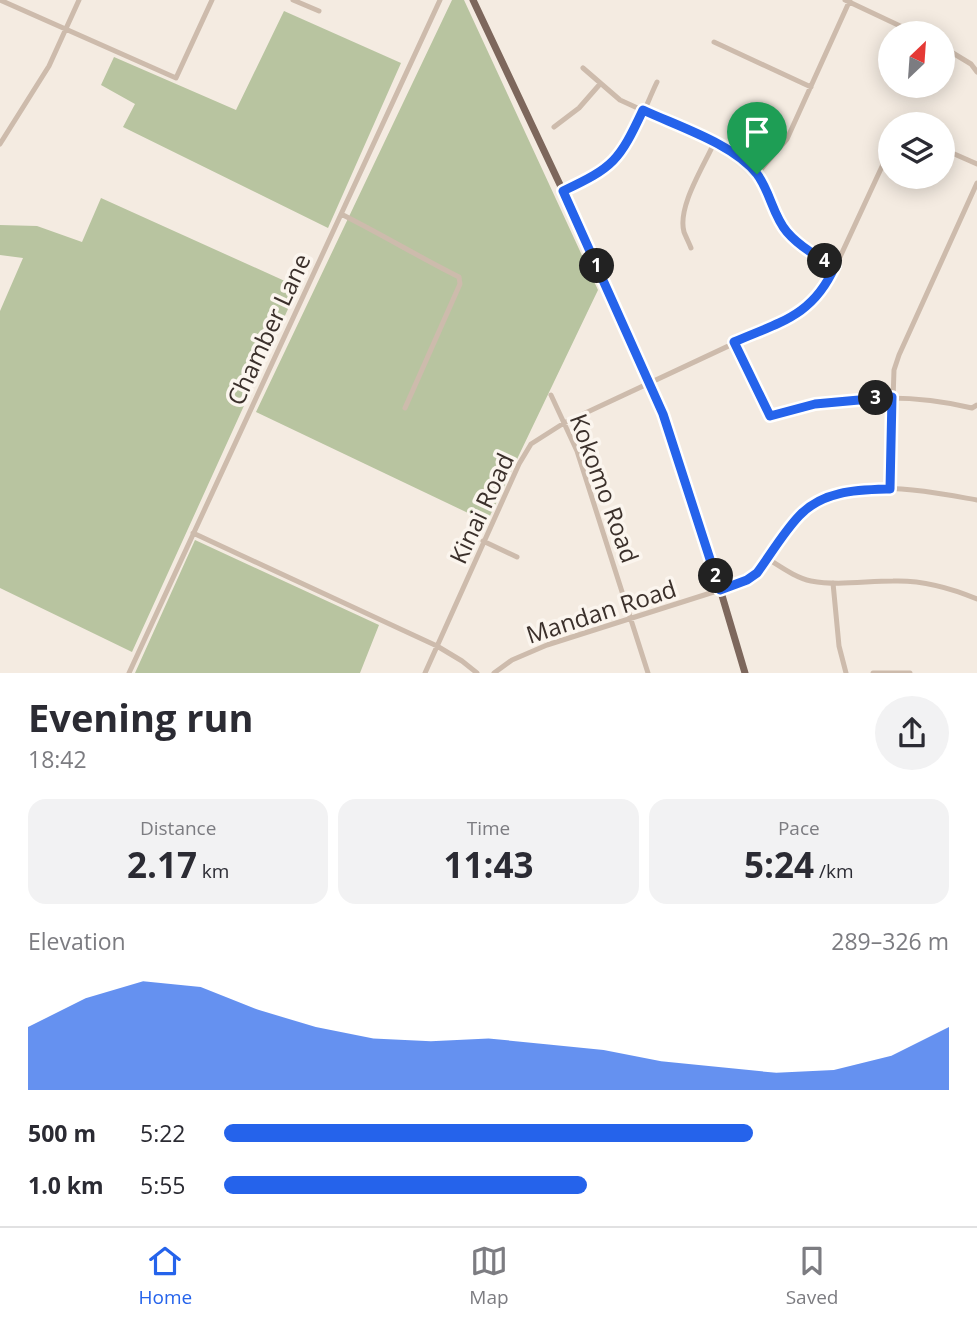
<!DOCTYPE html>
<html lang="en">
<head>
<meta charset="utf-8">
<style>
  :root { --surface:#fff; --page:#f2f2f3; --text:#2b2b33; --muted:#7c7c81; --line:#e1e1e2; --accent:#2563eb }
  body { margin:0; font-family:"Open Sans",sans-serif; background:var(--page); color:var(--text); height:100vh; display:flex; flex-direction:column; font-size:26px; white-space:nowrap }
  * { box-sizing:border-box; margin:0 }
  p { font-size:23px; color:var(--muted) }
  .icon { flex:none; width:38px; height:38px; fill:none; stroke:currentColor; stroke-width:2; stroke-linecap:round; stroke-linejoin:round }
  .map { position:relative; height:673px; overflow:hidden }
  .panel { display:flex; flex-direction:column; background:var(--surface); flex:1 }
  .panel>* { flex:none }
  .needle { width:46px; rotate:25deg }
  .fabs { position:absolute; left:878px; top:21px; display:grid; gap:14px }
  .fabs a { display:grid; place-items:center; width:77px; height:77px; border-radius:50%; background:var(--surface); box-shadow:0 4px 18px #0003; font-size:35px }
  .pin { position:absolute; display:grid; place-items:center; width:60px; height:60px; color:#fff; margin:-72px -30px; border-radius:50% 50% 50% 0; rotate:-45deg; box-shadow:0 0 7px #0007 }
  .pin .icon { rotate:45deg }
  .km { position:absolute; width:35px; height:35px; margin:-18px; border-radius:50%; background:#222; color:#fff; font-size:19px; line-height:35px; text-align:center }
  .round { display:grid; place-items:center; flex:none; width:74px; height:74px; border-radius:37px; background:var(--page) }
  .headline { display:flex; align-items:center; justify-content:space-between; height:119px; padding:0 28px }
  h1 { font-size:38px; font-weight:700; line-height:52px }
  .metrics { display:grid; grid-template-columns:repeat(3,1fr); gap:10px; height:119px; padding:7px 28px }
  .metrics div { display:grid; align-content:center; border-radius:18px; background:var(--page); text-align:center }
  .metrics b { font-size:35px; font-weight:700 }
  .metrics small { font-size:19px; font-weight:400 }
  .metrics p { font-size:19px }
  .chart { height:196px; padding:14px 28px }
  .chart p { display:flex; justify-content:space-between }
  .chart svg { width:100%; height:126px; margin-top:7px; fill:var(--accent); opacity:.7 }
  ul { padding:0 28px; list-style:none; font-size:23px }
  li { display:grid; grid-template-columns:112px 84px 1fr; align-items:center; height:52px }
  li i { height:18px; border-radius:9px; background:var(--accent) }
  .menu { display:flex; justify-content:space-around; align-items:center; height:98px; border-top:2px solid var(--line); background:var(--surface); font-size:19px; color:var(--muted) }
  .menu a { display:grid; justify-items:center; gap:4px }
  .menu .current { color:var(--accent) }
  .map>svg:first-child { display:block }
</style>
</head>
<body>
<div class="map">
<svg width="977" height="673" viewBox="0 0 977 673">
  <rect width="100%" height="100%" fill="#f4ebe1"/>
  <path fill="#b8c4a0" d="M452,0H464L598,290L487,522L256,412Z
    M284,11L401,63L328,228L123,127L135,104L101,85L114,57L236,110Z
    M101,198L298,287L132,652L0,588V311L23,258L0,255V225L37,226L82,242Z
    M195,540L379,625L360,673H135Z"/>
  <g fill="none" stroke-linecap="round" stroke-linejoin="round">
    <path stroke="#cdbbac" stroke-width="5" d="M0,0L176,78L212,0
      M293,0L319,11
      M845,0L915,33
      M714,42L811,87
      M943,47L971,64L977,72
      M583,68L620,100L714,143L740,157L757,174L785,231L806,250L835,266
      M554,127L579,108L600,84
      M0,144L49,66L79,0
      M943,149L977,164
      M757,174L787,139L850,0
      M563,191C575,185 587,181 598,174C630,156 642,113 657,82
      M341,214C381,234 419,257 459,277L460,284L405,408
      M691,248C689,243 686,237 684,232C677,207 704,166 714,143
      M735,343L770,416C840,397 901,391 972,408L977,405
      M551,395L577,451L648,673
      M890,489L894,370L899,355L977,183
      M193,533L437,646L462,661L477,673
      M483,541L517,557
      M768,559C781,567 796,578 811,581C838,586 866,581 893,581C922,580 951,588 977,599
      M833,583L839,646L846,673
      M129,673L440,0
      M425,673L519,464L531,444L564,423L799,313L815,301L827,285L885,160L891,154
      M494,673L512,660L547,645L720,590C730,587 741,584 750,578C772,562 781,533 800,514C843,473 925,491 977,500
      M873,673H910"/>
    <path stroke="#7d675c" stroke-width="7" d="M473,0L563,191L663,414L699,518L745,673"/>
  </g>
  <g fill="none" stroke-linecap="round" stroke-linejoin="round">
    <g stroke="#fff" stroke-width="14">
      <path id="route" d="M643,110C677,126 734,144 757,174C770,191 773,216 787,232C800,247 818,257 835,266C813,316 780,322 734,342L770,416L815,404L892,397L890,489C858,490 823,490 799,516C783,533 771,554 757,573L747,580L720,590L663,414L563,191C614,167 619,161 643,110Z"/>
    </g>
    <use href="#route" stroke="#2563eb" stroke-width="9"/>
  </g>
  <g text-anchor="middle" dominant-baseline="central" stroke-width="7" stroke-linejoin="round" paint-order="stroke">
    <g font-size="24" fill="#3b302b" stroke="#fbf5ee">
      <text transform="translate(268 329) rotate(-65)">Chamber Lane</text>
      <text transform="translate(605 488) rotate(70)">Kokomo Road</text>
      <text transform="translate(481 508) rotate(-65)">Kinai Road</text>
      <text transform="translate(601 611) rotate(-18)">Mandan Road</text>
    </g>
  </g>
</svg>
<div class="fabs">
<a><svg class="needle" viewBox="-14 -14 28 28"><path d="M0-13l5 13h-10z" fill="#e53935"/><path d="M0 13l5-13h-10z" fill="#7c7c81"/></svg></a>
<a><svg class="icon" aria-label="layers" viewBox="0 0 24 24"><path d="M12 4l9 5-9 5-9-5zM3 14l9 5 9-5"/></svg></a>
</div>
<div class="pin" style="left:757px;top:174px;background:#1e9e55"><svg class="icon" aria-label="arrive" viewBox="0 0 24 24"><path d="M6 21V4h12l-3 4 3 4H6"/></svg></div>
<b class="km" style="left:597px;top:266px">1</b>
<b class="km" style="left:716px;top:576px">2</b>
<b class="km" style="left:876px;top:398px">3</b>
<b class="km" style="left:825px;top:261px">4</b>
</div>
<section class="panel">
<div class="headline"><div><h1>Evening run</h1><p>18:42</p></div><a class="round"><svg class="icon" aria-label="share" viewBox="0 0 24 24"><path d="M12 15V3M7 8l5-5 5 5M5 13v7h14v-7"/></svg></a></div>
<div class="metrics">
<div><p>Distance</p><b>2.17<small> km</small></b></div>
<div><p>Time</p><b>11:43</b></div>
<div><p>Pace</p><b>5:24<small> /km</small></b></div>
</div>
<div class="chart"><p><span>Elevation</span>289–326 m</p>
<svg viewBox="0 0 160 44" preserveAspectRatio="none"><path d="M0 44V22L10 12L20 6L30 8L40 16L50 22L60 26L70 27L80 26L90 28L100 30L110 34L120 36L130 38L140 37L150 32L160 22V44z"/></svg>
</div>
<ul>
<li><b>500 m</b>5:22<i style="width:73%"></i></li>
<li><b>1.0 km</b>5:55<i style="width:50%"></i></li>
</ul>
</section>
<nav class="menu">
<a class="current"><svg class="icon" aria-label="home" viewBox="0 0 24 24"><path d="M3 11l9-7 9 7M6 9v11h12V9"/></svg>Home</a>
<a><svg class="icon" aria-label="map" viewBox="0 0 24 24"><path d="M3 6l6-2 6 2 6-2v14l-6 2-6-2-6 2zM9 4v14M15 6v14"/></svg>Map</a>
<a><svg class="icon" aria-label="saved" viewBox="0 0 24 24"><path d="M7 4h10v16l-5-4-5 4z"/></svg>Saved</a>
</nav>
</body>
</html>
